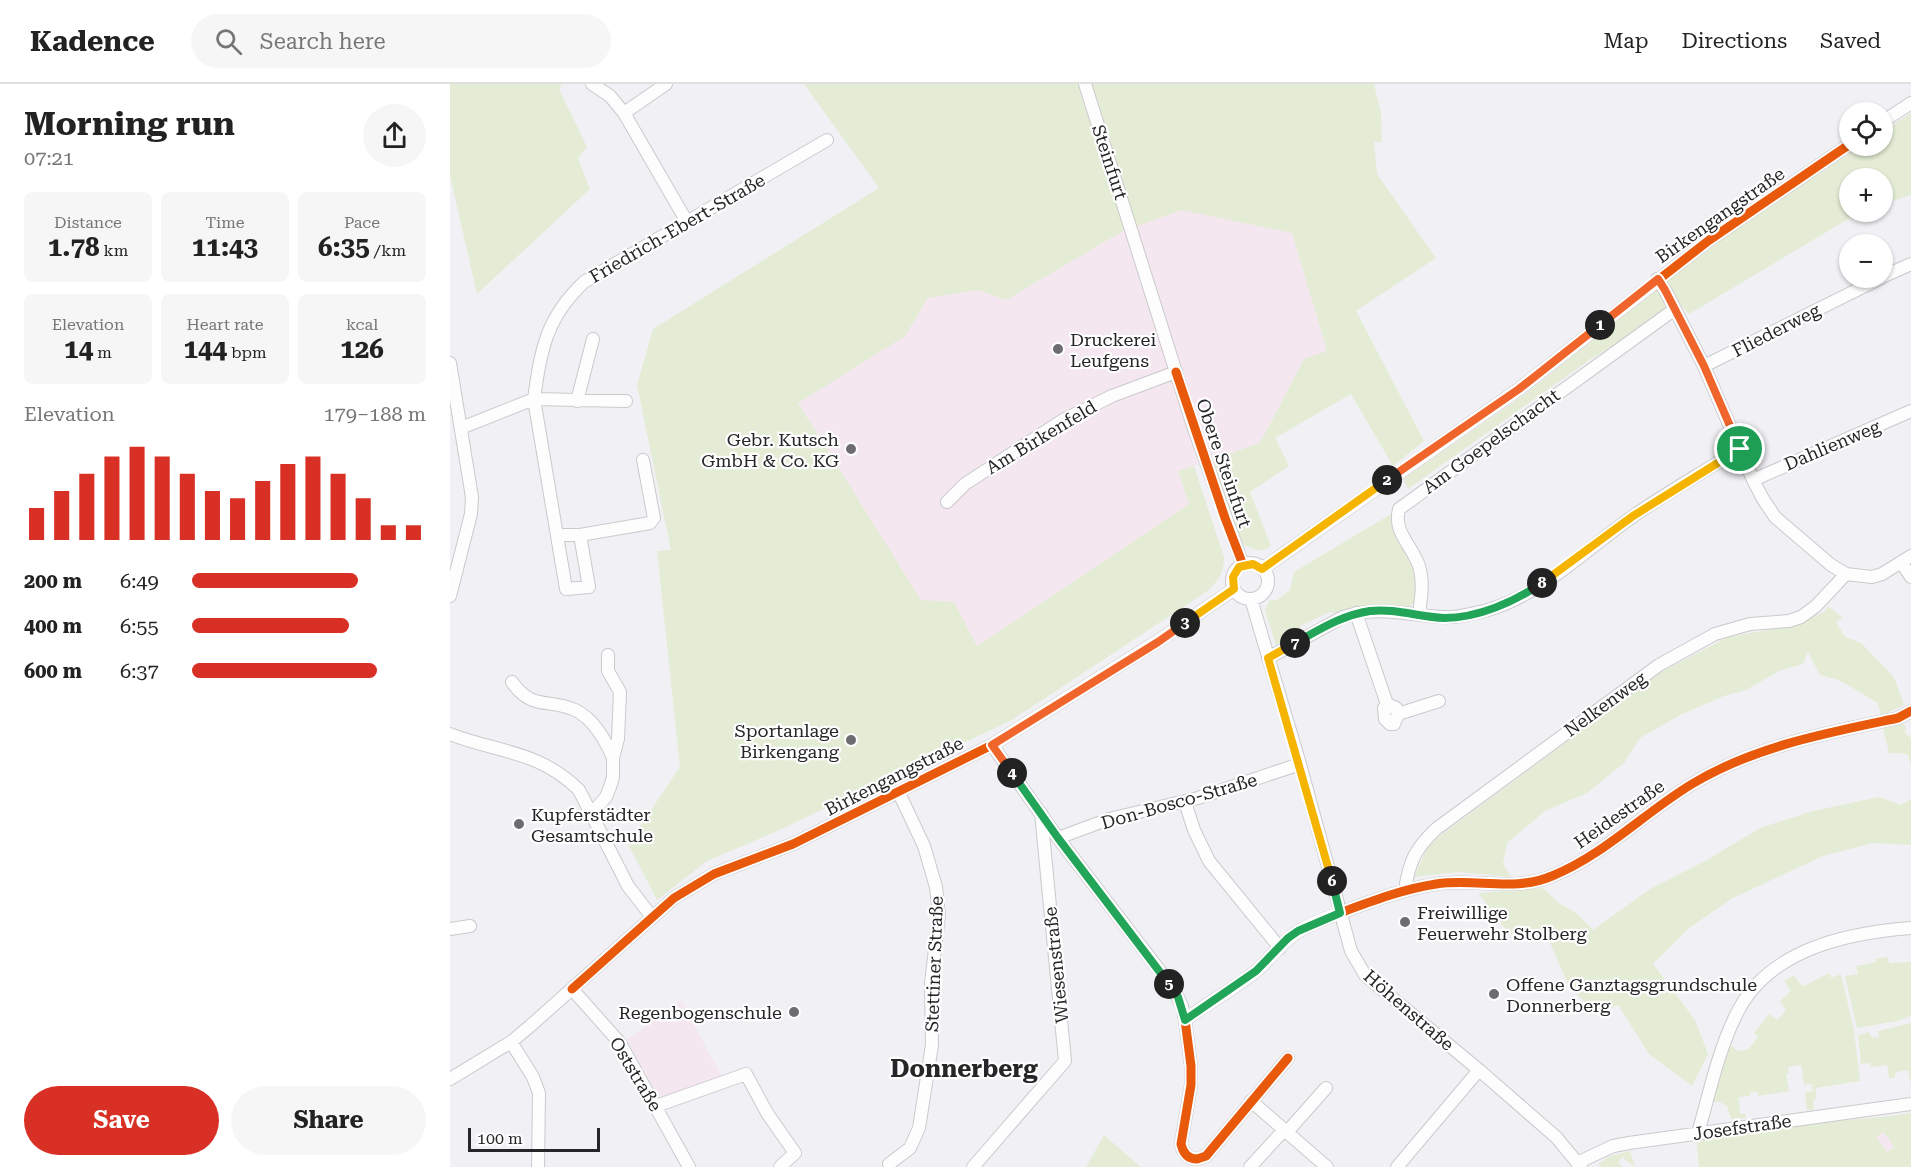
<!DOCTYPE html>
<html lang="en">
<head>
<meta charset="utf-8">
<style>
  :root { --surface:#fff; --page:#f6f6f6; --text:#222; --muted:#767676; --line:#e0e0e0; --accent:#d93025 }
  body { margin:0; font-family:"Roboto Serif",serif; background:var(--page); color:var(--text); height:100vh; display:flex; flex-direction:column; font-size:22px; white-space:nowrap }
  * { box-sizing:border-box; margin:0 }
  p { font-size:20px; color:var(--muted) }
  .icon { flex:none; width:33px; height:33px; fill:none; stroke:currentColor; stroke-width:2; stroke-linecap:round; stroke-linejoin:round }
  .map { position:relative; flex:1; overflow:hidden }
  .details { display:flex; flex-direction:column; background:var(--surface); width:450px }
  .details>* { flex:none }
  .tools { position:absolute; left:1389px; top:18px; display:grid; gap:12px }
  .tools a { display:grid; place-items:center; width:54px; height:54px; border-radius:50%; background:var(--surface); box-shadow:0 2px 4px #0004; font-size:30px }
  .scale { position:absolute; left:18px; bottom:15px; width:132px; box-sizing:border-box; padding-left:6px; border:3px solid #262628; border-top:0; font-size:16px; line-height:21px; white-space:nowrap; color:#262628; -webkit-text-stroke:4px #fefeff; paint-order:stroke }
  .pin { position:absolute; display:grid; place-items:center; width:51px; height:51px; color:#fff; margin:-26px; border:3px solid #fff; border-radius:50%; box-shadow:0 2px 6px #0007 }
  .km { position:absolute; width:30px; height:30px; margin:-15px; border-radius:50%; background:#222; color:#fff; font-size:16px; line-height:30px; text-align:center }
  .round { display:grid; place-items:center; flex:none; width:63px; height:63px; border-radius:32px; background:var(--page) }
  .head { display:flex; align-items:center; justify-content:space-between; height:102px; padding:0 24px }
  h1 { font-size:33px; font-weight:700; line-height:45px }
  .stats { display:grid; grid-template-columns:repeat(3,1fr); gap:9px; height:102px; padding:6px 24px }
  .stats div { display:grid; align-content:center; border-radius:9px; background:var(--page); text-align:center }
  .stats b { font-size:26px; font-weight:700 }
  .stats small { font-size:16px; font-weight:400 }
  .stats p { font-size:16px }
  .chart { height:168px; padding:12px 24px }
  .chart p { display:flex; justify-content:space-between }
  .chart svg { width:100%; height:108px; margin-top:6px; stroke:var(--accent); stroke-width:6 }
  .primary-button { display:flex; gap:12px; margin-top:auto; padding:12px 24px }
  .primary-button a { flex:1; height:69px; border-radius:36px; background:var(--accent); color:#fff; font-size:24px; font-weight:700; line-height:69px; text-align:center }
  .primary-button a+a { background:var(--page); color:var(--text) }
  ul { padding:0 24px; list-style:none; font-size:20px }
  li { display:grid; grid-template-columns:96px 72px 1fr; align-items:center; height:45px }
  li i { height:15px; border-radius:8px; background:var(--accent) }
  header { display:flex; align-items:center; gap:36px; box-sizing:border-box; height:84px; padding:0 30px; background:var(--surface); border-bottom:2px solid var(--line) }
  header strong { font-size:28px }
  nav { display:flex; gap:33px; margin-inline-start:auto; font-size:21px }
  .search { width:420px; height:54px; background:var(--page); display:flex; align-items:center; gap:15px; box-sizing:border-box; padding:0 21px; border-radius:33px; color:var(--muted); font-size:22px }
  main { display:flex; flex:1; min-height:0 }
  .map>svg:first-child { display:block }
</style>
</head>
<body>
<header>
<strong>Kadence</strong>
<div class="search"><svg class="icon" aria-label="search" viewBox="0 0 24 24"><circle cx="10" cy="10" r="6"/><path d="M15 15l6 6"/></svg>Search here</div>
<nav><a>Map</a><a>Directions</a><a>Saved</a></nav>
</header>
<main>
<section class="details">
<div class="head"><div><h1>Morning run</h1><p>07:21</p></div><a class="round"><svg class="icon" aria-label="share" viewBox="0 0 24 24"><path d="M12 15V3M7 8l5-5 5 5M5 13v7h14v-7"/></svg></a></div>
<div class="stats">
<div><p>Distance</p><b>1.78<small> km</small></b></div>
<div><p>Time</p><b>11:43</b></div>
<div><p>Pace</p><b>6:35<small> /km</small></b></div>
</div>
<div class="stats">
<div><p>Elevation</p><b>14<small> m</small></b></div>
<div><p>Heart rate</p><b>144<small> bpm</small></b></div>
<div><p>kcal</p><b>126</b></div>
</div>
<div class="chart"><p><span>Elevation</span>179–188 m</p>
<svg viewBox="0 0 160 44" preserveAspectRatio="none"><path d="M5 44V31M15 44V24M25 44V17M35 44V10M45 44V6M55 44V10M65 44V17M75 44V24M85 44V27M95 44V20M105 44V13M115 44V10M125 44V17M135 44V27M145 44V38M155 44V38"/></svg>
</div>
<ul>
<li><b>200 m</b>6:49<i style="width:71%"></i></li>
<li><b>400 m</b>6:55<i style="width:67%"></i></li>
<li><b>600 m</b>6:37<i style="width:79%"></i></li>
</ul>
<div class="primary-button"><a>Save</a><a>Share</a></div>
</section>
<div class="map">
<svg width="1461" height="1083" viewBox="0 0 1461 1083">
  <rect width="100%" height="100%" fill="#f1f1f5"/>
  <path fill="#f4e7ef" d="M732,125L842,149L877,268L854,275L810,359L728,387L739,420L527,562L504,518L471,517L348,318L455,252L478,214L528,206L556,216L673,147Z
    M231,916L272,993L209,1014L177,956Z
    M1434,1047L1444,1063L1436,1068L1426,1053Z"/>
  <path fill="#e4ecd5" fill-rule="evenodd" d="M0,0H112L109,5L137,63L128,74L140,105L27,210L0,92Z
    M354,0H924L931,29L932,58H924L927,90L986,174L906,227L974,357L943,382L901,310L825,354L839,382L800,408L821,462C810,470 803,465 792,460L761,376L810,359L854,275L877,267L842,149L732,126L673,147L556,216L528,206L478,214L455,252L348,319L471,516L504,518L527,562L739,420L728,387L744,382L774,473C774,489 769,495 759,506L562,636L325,748L257,777L207,816L178,760L230,683L207,467L221,466L187,301L203,245L429,104Z
    M1461,29V111L1433,120L1432,94H1400V128H1410L1239,230L1231,222L1142,274L958,405L953,395L1074,311L1232,185L1322,119L1411,62H1432L1433,47Z
    M941,430H944L967,483L968,518H964L959,523L925,521L913,522L891,530L880,528L850,542L849,551L826,561L815,526L820,516H827L840,506L844,488Z
    M1378,522L1393,534L1386,538L1395,553L1411,559L1444,593L1454,621L1431,632L1428,619L1389,596L1370,591L1358,568L1353,580L1329,587L1296,606L1274,612L1230,631L1190,654L1174,679L1137,709L1095,727L1057,759L1053,780L1061,793L1008,788L964,793L979,760L1211,588L1278,553L1342,542L1374,528Z
    M1453,640L1456,643L1455,649L1461,654V681L1458,671L1450,669H1439L1433,644Z
    M1429,713L1451,721L1461,715V761L1423,759L1373,772L1283,814L1239,844L1203,880L1245,936L1258,970L1242,1002L1199,970L1168,921L1148,930L1120,904L1096,850L1060,851L1028,809L1093,804L1110,820L1125,828L1143,846L1200,805L1257,776L1310,744L1363,727Z
    M1438,873L1439,879L1461,878V932L1447,937L1407,944L1395,892L1408,890L1406,882L1426,878L1425,875Z
    M1379,889L1381,894L1391,890L1404,947L1410,997L1366,1004V1014L1363,1017L1364,1026H1357L1355,1008L1363,1007L1362,1000L1354,1001L1351,981L1338,983L1339,989L1336,990L1339,1007L1308,1012V1008H1300V1012L1289,1013L1290,1030H1295L1296,1034L1281,1035L1277,1022L1270,1018H1262L1280,961L1288,967L1299,965L1308,953L1304,949L1319,930L1327,936L1336,927L1330,917L1341,907L1334,897L1344,891L1351,901L1354,902Z
    M1461,939V1000L1458,986L1446,988L1444,994H1439L1437,981L1421,983L1420,979L1411,980L1408,951L1419,948L1422,954L1429,953L1428,947Z
    M1461,1029V1083H1249L1246,1052L1334,1040L1423,1034ZM1434,1048L1444,1063L1437,1068L1426,1053Z
    M654,1051L691,1083H636Z
    M1180,1067L1185,1083L1172,1073L1168,1079L1173,1083H1151L1148,1080L1158,1073Z"/>
  <g fill="none" stroke-linecap="round" stroke-linejoin="round">
    <g stroke="#cacacd" stroke-width="14">
      <path id="minor" d="M142,0L160,12L174,29L237,138
        M635,0L743,342L793,481
        M174,29L216,0
        M1432,38L1461,19
        M1432,193L1461,180
        M1207,195L1215,206L1254,282L1303,396L1313,415L1325,433L1381,481L1396,490L1422,493L1432,490L1461,472
        M0,279L22,413L21,430L0,512
        M1254,282L1431,194
        M127,317L143,255
        M11,344L84,315C91,265 96,234 134,198L377,56
        M1303,396L1461,327
        M497,418L515,400L613,336L662,312L726,288
        M107,451H130L139,503L116,505L84,315L176,317
        M130,451L200,439L204,434L193,376
        M1451,478L1461,493
        M782 497a18 18 0 1 1 36 0a18 18 0 1 1-36 0Z
        M812,485L1069,305L1258,157L1400,60
        M801,515L850,680L901,867L915,891L929,903L1029,986L1106,1053L1131,1083
        M906,529L937,620L934,624L935,635L940,640H944L948,630L946,624L937,620
        M969,530C971,514 974,498 969,482C962,461 943,449 949,425L1225,225
        M818,574L893,533C931,521 955,531 992,533C1008,534 1026,529 1041,525C1093,509 1138,464 1182,433C1216,409 1254,388 1289,365
        M62,598C82,627 99,614 125,626C143,634 156,657 163,674
        M948,630L989,617
        M0,650C49,669 88,666 129,706L178,802L202,833
        M542,661L608,754L723,904L732,922L735,936
        M735,718L744,746L759,777L830,864
        M142,729L156,713L160,703L163,693V674L168,655L170,608L158,587V571
        M608,754L659,735L748,714L850,680
        M955,806C959,778 965,765 986,745L1209,581L1265,550L1300,540L1339,537L1351,533L1366,522L1396,490
        M0,845L20,842
        M122,905L170,959L239,1083
        M61,958L83,993L89,1009L88,1083
        M838,974L756,1072L747,1075C738,1075 733,1069 731,1060L741,1001V982L735,936C758,919 784,905 806,887C821,874 832,857 849,847C863,838 880,833 895,827C925,816 954,805 986,800C1025,794 1065,808 1102,792C1154,771 1194,729 1242,700C1305,662 1377,649 1448,634L1461,627
        M0,995L61,958L79,943L224,814L264,790L343,760L542,661L708,557L784,505
        M801,1017L877,1083
        M206,1022L296,990L317,1029L345,1069L330,1083
        M837,1048L876,1004
        M1248,1049C1259,1011 1268,967 1286,931C1317,866 1395,849 1461,844
        M1127,1079L1163,1062L1179,1059L1461,1020
        M439,1080L460,1064L469,1044L482,961L481,899L489,831L486,803L474,762L449,709
        M523,1083L615,977L591,729
        M800,1083L834,1046
        M947,1083L1029,986"/>
    </g>
    <use href="#minor" stroke="#fdfdfe" stroke-width="12"/>
    <g stroke="#fefeff" stroke-width="13">
      <path id="cycleway" d="M726,288L775,434L793,481
        M812,485L1069,305L1258,157L1400,60
        M122,905L224,814L264,790L343,760L542,661L708,557L784,505
        M838,974L756,1072L747,1075C738,1075 733,1069 731,1060L741,1001V982L735,936C758,919 784,905 806,887C821,874 832,857 849,847C863,838 880,833 895,827C925,816 954,805 986,800C1025,794 1065,808 1102,792C1154,771 1194,729 1242,700C1305,662 1377,649 1448,634L1461,627"/>
    </g>
    <use href="#cycleway" stroke="#e8590c" stroke-width="9"/>
  </g>
  <g fill="none" stroke-linecap="round" stroke-linejoin="round">
    <g stroke="#fff" stroke-width="12">
      <path id="split-1" d="M1150,241L1208,195L1215,206L1254,282L1290,365"/>
    </g>
    <g stroke="#fff" stroke-width="12">
      <path id="split-2" d="M937,396L1069,305L1150,241"/>
    </g>
    <g stroke="#fff" stroke-width="12">
      <path id="split-3" d="M735,539L784,505L783,493L789,483L803,480L812,485L937,396"/>
    </g>
    <g stroke="#fff" stroke-width="12">
      <path id="split-4" d="M562,689L542,661L708,558L735,539"/>
    </g>
    <g stroke="#fff" stroke-width="12">
      <path id="split-5" d="M562,689L608,754L719,900"/>
    </g>
    <g stroke="#fff" stroke-width="12">
      <path id="split-6" d="M719,900L728,913L735,936L806,887L838,854L848,847L890,829L882,797"/>
    </g>
    <g stroke="#fff" stroke-width="12">
      <path id="split-7" d="M845,559L818,574L882,797"/>
    </g>
    <g stroke="#fff" stroke-width="12">
      <path id="split-8" d="M845,559C869,546 892,531 920,527C945,524 969,533 994,534C1028,534 1064,518 1092,499"/>
    </g>
    <g stroke="#fff" stroke-width="12">
      <path id="split-9" d="M1092,499L1183,432L1290,365"/>
    </g>
    <use href="#split-1" stroke="#f0652b" stroke-width="8"/>
    <use href="#split-2" stroke="#f0652b" stroke-width="8"/>
    <use href="#split-3" stroke="#f5b400" stroke-width="8"/>
    <use href="#split-4" stroke="#f0652b" stroke-width="8"/>
    <use href="#split-5" stroke="#22a559" stroke-width="8"/>
    <use href="#split-6" stroke="#22a559" stroke-width="8"/>
    <use href="#split-7" stroke="#f5b400" stroke-width="8"/>
    <use href="#split-8" stroke="#22a559" stroke-width="8"/>
    <use href="#split-9" stroke="#f5b400" stroke-width="8"/>
  </g>
  <g fill="#6d6d70" stroke="#fefeff" stroke-width="2">
    <circle cx="608" cy="265" r="6"/>
    <circle cx="401" cy="365" r="6"/>
    <circle cx="401" cy="656" r="6"/>
    <circle cx="69" cy="740" r="6"/>
    <circle cx="955" cy="838" r="6"/>
    <circle cx="1044" cy="910" r="6"/>
    <circle cx="344" cy="928" r="6"/>
  </g>
  <g text-anchor="middle" dominant-baseline="central" stroke-width="4.5" stroke-linejoin="round" paint-order="stroke">
    <g font-size="18" fill="#262628" stroke="#fefeff">
      <text transform="translate(660 78) rotate(72)">Steinfurt</text>
      <text transform="translate(1270 131) rotate(-35)">Birkengangstraße</text>
      <text transform="translate(227 144) rotate(-30)">Friedrich-Ebert-Straße</text>
      <text transform="translate(1326 246) rotate(-27)">Fliederweg</text>
      <text transform="translate(591 353) rotate(-31)">Am Birkenfeld</text>
      <text transform="translate(1041 357) rotate(-36)">Am Goepelschacht</text>
      <text transform="translate(1382 361) rotate(-23)">Dahlienweg</text>
      <text transform="translate(774 379) rotate(71)">Obere Steinfurt</text>
      <text transform="translate(1155 620) rotate(-36)">Nelkenweg</text>
      <text transform="translate(444 692) rotate(-27)">Birkengangstraße</text>
      <text transform="translate(729 717) rotate(-16)">Don-Bosco-Straße</text>
      <text transform="translate(1169 730) rotate(-35)">Heidestraße</text>
      <text transform="translate(484 880) rotate(-88)">Stettiner Straße</text>
      <text transform="translate(606 881) rotate(-96)">Wiesenstraße</text>
      <text transform="translate(959 926) rotate(41)">Höhenstraße</text>
      <text transform="translate(186 990) rotate(59)">Oststraße</text>
      <text transform="translate(1292 1043) rotate(-8)">Josefstraße</text>
    </g>
    <g font-size="18" fill="#262628" stroke="#fefeff" text-anchor="start">
      <text x="620" y="255">Druckerei<tspan x="620" dy="21">Leufgens</tspan></text>
      <text x="389" y="355" text-anchor="end">Gebr. Kutsch<tspan x="389" dy="21">GmbH &amp; Co. KG</tspan></text>
      <text x="389" y="646" text-anchor="end">Sportanlage<tspan x="389" dy="21">Birkengang</tspan></text>
      <text x="81" y="730">Kupferstädter<tspan x="81" dy="21">Gesamtschule</tspan></text>
      <text x="967" y="828">Freiwillige<tspan x="967" dy="21">Feuerwehr Stolberg</tspan></text>
      <text x="1056" y="900">Offene Ganztagsgrundschule<tspan x="1056" dy="21">Donnerberg</tspan></text>
      <text x="332" y="928" text-anchor="end">Regenbogenschule</text>
    </g>
    <g font-size="24" font-weight="bold" fill="#262628" stroke="#fefeff">
      <text x="514" y="985">Donnerberg</text>
    </g>
  </g>
</svg>
<div class="tools">
<a><svg class="icon" aria-label="locate" viewBox="0 0 24 24"><circle cx="12" cy="12" r="6"/><path d="M12 2v4M12 18v4M2 12h4M18 12h4"/></svg></a>
<a>+</a>
<a>−</a>
</div>
<div class="scale">100 m</div>
<div class="pin" style="left:1290px;top:365px;background:#1e9e55"><svg class="icon" aria-label="arrive" viewBox="0 0 24 24"><path d="M6 21V4h12l-3 4 3 4H6"/></svg></div>
<b class="km" style="left:1150px;top:241px">1</b>
<b class="km" style="left:937px;top:396px">2</b>
<b class="km" style="left:735px;top:539px">3</b>
<b class="km" style="left:562px;top:689px">4</b>
<b class="km" style="left:719px;top:900px">5</b>
<b class="km" style="left:882px;top:797px">6</b>
<b class="km" style="left:845px;top:559px">7</b>
<b class="km" style="left:1092px;top:499px">8</b>
</div>
</main>
</body>
</html>
